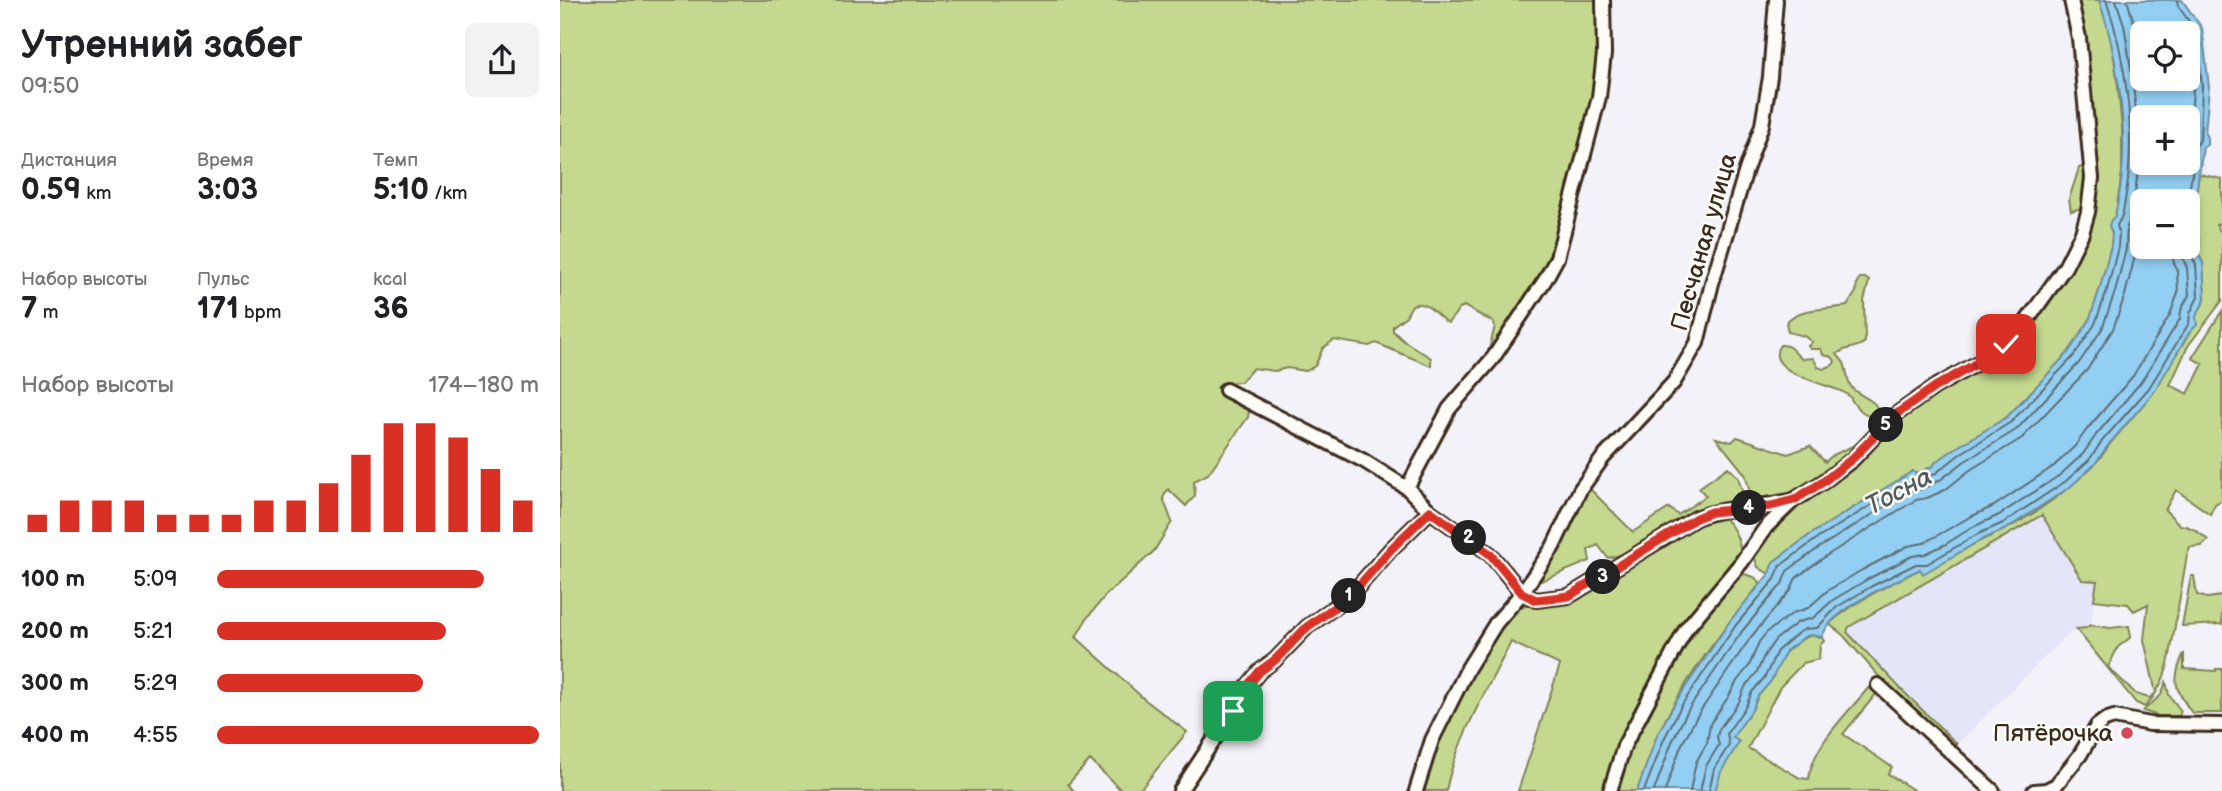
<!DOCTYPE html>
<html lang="ru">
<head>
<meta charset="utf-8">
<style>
  :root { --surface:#fff; --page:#f2f2f2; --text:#202124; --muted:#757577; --accent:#d93025 }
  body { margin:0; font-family:"Balsamiq Sans",sans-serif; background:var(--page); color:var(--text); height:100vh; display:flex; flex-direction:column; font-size:26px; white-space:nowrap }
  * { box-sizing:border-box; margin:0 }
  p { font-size:23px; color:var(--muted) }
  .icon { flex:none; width:38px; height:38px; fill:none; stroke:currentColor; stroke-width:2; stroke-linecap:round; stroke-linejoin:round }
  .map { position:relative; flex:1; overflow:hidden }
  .drawer { display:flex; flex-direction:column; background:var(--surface); width:560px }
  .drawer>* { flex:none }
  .tools { position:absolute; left:1570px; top:21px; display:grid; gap:14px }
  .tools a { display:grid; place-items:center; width:70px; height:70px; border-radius:10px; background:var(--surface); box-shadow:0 4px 10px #0003; font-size:35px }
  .pin { position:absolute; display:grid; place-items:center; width:60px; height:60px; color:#fff; margin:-30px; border-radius:14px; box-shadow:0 4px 10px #0006 }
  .km { position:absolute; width:35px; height:35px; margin:-18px; border-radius:50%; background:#222; color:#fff; font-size:19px; line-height:35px; text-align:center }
  .round { display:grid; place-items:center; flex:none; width:74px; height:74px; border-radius:10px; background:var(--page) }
  .head { display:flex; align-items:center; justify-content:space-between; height:119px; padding:0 21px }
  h1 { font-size:38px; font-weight:700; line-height:52px }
  .metrics { display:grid; grid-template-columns:repeat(3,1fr); gap:10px; height:119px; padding:7px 21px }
  .metrics div { display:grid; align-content:center }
  .metrics b { font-size:30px; font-weight:700 }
  .metrics small { font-size:19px; font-weight:400 }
  .metrics p { font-size:19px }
  .chart { height:196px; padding:14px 21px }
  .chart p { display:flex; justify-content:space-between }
  .chart svg { width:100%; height:126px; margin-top:7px; stroke:var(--accent); stroke-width:6 }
  ul { padding:0 21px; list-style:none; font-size:23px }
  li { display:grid; grid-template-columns:112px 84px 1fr; align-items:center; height:52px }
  li i { height:18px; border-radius:9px; background:var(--accent) }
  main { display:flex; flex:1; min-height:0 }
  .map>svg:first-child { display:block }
</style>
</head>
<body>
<main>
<section class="drawer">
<div class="head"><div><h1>Утренний забег</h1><p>09:50</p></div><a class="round"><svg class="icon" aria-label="share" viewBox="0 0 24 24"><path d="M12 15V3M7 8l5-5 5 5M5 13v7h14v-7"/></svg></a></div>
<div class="metrics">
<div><p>Дистанция</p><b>0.59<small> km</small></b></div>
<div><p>Время</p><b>3:03</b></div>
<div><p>Темп</p><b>5:10<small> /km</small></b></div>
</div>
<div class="metrics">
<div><p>Набор высоты</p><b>7<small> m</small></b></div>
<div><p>Пульс</p><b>171<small> bpm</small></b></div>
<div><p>kcal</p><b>36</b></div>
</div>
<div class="chart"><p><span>Набор высоты</span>174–180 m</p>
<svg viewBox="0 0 160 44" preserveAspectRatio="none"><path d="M5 44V38M15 44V33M25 44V33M35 44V33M45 44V38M55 44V38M65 44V38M75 44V33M85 44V33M95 44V27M105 44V17M115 44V6M125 44V6M135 44V11M145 44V22M155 44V33"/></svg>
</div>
<ul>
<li><b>100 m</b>5:09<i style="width:83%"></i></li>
<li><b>200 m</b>5:21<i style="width:71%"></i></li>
<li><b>300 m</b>5:29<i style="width:64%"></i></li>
<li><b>400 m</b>4:55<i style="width:100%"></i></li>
</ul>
</section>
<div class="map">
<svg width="1662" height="791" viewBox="0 0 1662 791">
  <rect width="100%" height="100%" fill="#f2f2f8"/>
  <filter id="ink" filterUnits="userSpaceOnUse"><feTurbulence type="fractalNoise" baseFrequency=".0143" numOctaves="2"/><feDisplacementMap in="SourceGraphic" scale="14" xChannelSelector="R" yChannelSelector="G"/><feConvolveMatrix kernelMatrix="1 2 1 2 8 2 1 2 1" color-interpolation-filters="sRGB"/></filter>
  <g filter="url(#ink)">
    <path fill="#e4e5f9" d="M1482,515L1521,580L1537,581L1530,625L1526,628L1516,629L1506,636L1397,744L1287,632L1289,627Z"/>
    <path fill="#c4d98f" stroke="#808256" stroke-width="2" d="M0,0H1038L1041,54L1037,96L994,254L938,350L914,373L929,349L935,326L933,322L904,306L900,308L888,323C874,315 869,300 852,305L846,316L833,326V331L844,341L871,358V366L816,343L809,346L774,340L763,348L755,366L746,371L727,368L715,371L693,368L681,382L661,383L657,388L689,411L688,417L648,474L634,481L635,496L626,506L608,489L603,498L612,522L594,551L545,596L527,618L516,637L584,699L627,732L579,791H559L560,789L530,760L508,784L514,791H0Z
      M1515,0H1539L1549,29L1557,77L1562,129V172L1551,246L1540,288L1529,321L1508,353L1447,417L1396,448L1376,462L1373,466L1356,474L1353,471L1251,534L1213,562L1209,574L1198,567L1193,554L1213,528L1237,504L1343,413L1463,337L1533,206Z
      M1527,165L1526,207L1511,211L1509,199L1519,168Z
      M1639,174L1662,179V223L1656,225L1662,234V301L1628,346L1610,385L1628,394L1643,364L1632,358L1662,311V500L1655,504L1650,514L1616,490L1605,510L1620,525C1632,526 1639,533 1648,540L1642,546L1630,547L1627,555L1610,655C1606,676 1599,692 1585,707L1576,703L1516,629L1526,628L1530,625L1550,628L1569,626L1571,637L1558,647L1548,667L1576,694L1589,698L1596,693L1584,640L1588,604L1574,611L1568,604L1534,600L1537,581L1522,580L1482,515L1289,627L1287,632L1341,689L1397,744L1395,745L1392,744L1322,680L1283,635L1269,624C1296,600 1329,585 1360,569L1363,573C1382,563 1400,551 1420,541C1428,537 1436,534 1444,530C1476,514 1532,475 1549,445L1594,392L1629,333L1636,325V316L1645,300L1643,263L1638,253L1640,242L1636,230V194Z
      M1300,278H1305L1309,281L1304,301L1305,342C1297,349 1285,347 1277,354C1279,357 1282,360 1284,363C1288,372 1286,383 1294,390C1304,399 1323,401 1317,419H1312C1307,415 1299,410 1295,405C1291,400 1292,397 1285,393C1271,385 1201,372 1220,345C1232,344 1233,353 1242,359L1253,358L1258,367L1263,369L1273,365L1275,361L1272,357L1263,355L1261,349H1251L1248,346L1252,342L1244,336L1228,332L1226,323C1238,306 1269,310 1287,306L1296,292L1297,282Z
      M1177,437L1228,454L1250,446L1265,462L1273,455L1299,443C1267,476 1240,495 1193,503L1185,474L1156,438L1172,442Z
      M1168,467L1178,477L1186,504L1158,507L1071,552L1048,558L1038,545L1028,550L1030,561L981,581L979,577L1028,487L1073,532L1109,508L1118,515L1146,496L1139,488Z
      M1161,515C1173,526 1178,535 1181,552L1114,645L1046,791H958L1000,665L951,642C928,688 896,740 886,791H863L868,765L906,687L932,638L949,616L965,605L1004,600L1137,523Z
      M1184,574L1194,577L1201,583C1163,630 1123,680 1098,735C1090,753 1084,773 1077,791H1055L1069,744L1086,721L1123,650L1163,593Z
      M1631,576H1634L1637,595L1647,598L1662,596V624L1622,626Z
      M1252,635L1262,637L1264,641L1260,645L1259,659L1243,663L1220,687L1188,748L1240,778L1249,779C1252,745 1289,712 1310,686L1317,693L1283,734L1332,767L1328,774L1355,791H1155L1160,772L1179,742L1172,737L1192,710L1198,696L1211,681L1222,655L1242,639Z
      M1624,653V669L1656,671V669H1662V713H1632C1615,689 1611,681 1624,653Z
      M1606,682L1609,695L1621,711L1619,716H1599L1583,711L1601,695Z"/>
    <path fill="#93cff3" stroke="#708d9e" stroke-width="2" fill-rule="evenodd" d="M1539,0H1622L1642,28L1649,87L1645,134L1647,137V145L1643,147L1636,194L1637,218L1635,224L1640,242L1638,253L1643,263L1645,300L1636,316L1637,325L1629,333L1594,392L1549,444L1534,465L1510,487L1446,529L1419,541L1363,574L1360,569C1335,582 1270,609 1262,637L1252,635L1246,636L1226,651L1211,681L1198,696L1192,710L1173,737L1179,742L1161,772L1155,791H1077L1097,735L1115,703L1170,621L1209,574L1213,562L1251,534L1353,471L1356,474L1373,466L1376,462L1396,448L1447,417L1508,353L1529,321L1540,288L1551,246L1552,233L1549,226L1551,220L1555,216C1558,202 1561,187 1562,173C1567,120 1556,49 1539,0ZM1582,33H1628V79H1582ZM1582,117H1628V163H1582ZM1582,201H1628V247H1582Z"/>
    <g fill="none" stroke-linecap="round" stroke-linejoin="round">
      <path stroke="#5e6c73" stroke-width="2" d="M1567,0L1574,23L1582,69
        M1628,36L1633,87L1630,138L1628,146
        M1084,791L1104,739L1121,706L1176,625L1215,579L1220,566L1255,540L1321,499L1351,481H1359L1376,473L1400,454L1451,422L1513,357L1535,324L1547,290L1558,247L1559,233L1557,225C1564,216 1564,205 1566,194C1576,134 1566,57 1546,0
        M1094,791L1112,742L1128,710L1183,630L1222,584L1227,571L1260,547L1326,506L1353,490L1362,489L1380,480L1405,461L1456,430L1519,363L1542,329L1555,292L1566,249L1567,227L1571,219L1578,172V129L1572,75L1564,25L1556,0
        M1105,791L1121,746L1137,716L1191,637L1230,591L1236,578L1266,556L1331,515L1356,500L1367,498L1385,490L1410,470L1462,438L1527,370L1553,329L1565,295L1576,252L1578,229L1582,215
        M1130,791L1136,762L1147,743L1150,724L1169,696L1177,681L1189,666L1199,642L1207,632L1233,613L1248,608L1267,591L1302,570L1348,546L1364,543L1408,518L1434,506L1494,466L1515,446L1528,428L1573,376L1610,315L1618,293L1617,271L1612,257V247
        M1140,791L1146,766L1159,745L1157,737L1159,729L1179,702L1185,687L1197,672L1204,656L1215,640L1238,622L1253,618L1273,600L1308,579L1352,556L1365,554L1386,544L1411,528L1439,515L1500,475L1523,454L1536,435L1581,382L1620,319L1621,310L1629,295L1627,268L1622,256L1623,247
        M1149,791L1154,769L1169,745L1167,733L1186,706L1192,692L1205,677L1217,651L1238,633L1245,629L1257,628L1277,607L1312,586L1356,564H1367L1416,535L1443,523L1506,481L1529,460L1543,440L1589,388L1629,323L1630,313L1638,297L1636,265L1631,254L1632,243L1628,225L1629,194L1636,146L1640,140L1642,87L1636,31L1618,6L1617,0"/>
      <g stroke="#3b2a1e" stroke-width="18">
        <path id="minor" d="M666,390L804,461L847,488L870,511L930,554L962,593L976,600L1009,596L1136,518C1167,506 1201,508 1234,500
          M847,488L889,409L933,358L985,280L997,258L1039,97L1044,54L1043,0
          M1318,685L1433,791
          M620,791L673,711L685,689L700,671L715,660L747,627L790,596L831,549L870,511
          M856,791L872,740L908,668L936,623L962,593L993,547L1020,490L1042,459L1114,382L1137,343L1152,283L1186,170L1202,125L1210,77L1216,0
          M1050,791L1064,746L1126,629L1181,563L1206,527L1234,500L1263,482L1293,459L1335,415L1375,387L1428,357L1446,344L1459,332L1505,267L1522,233L1528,212L1532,178L1519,38L1511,0
          M1474,791L1486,790L1496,785L1520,755L1537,726L1545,720L1554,717L1590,724L1662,725"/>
      </g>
      <use href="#minor" stroke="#fdfcf7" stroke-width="12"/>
    </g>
  </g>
  <g fill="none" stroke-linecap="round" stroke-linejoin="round" filter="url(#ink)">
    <g stroke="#fff" stroke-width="14">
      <path id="route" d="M673,711L685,689L700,671L715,660L747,627L790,596L831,549L870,511L930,554L962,593L976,600L1009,596L1136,518L1151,512L1211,506L1234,500L1263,482L1293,458L1335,415L1375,387L1428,357L1446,344"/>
    </g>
    <use href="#route" stroke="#d93025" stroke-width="9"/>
  </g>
  <circle fill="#d1495b" stroke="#fdfcf7" stroke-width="2.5" cx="1567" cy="733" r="7"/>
  <g text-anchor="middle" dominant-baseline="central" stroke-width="5" stroke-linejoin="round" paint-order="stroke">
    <g font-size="24" fill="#3b2a1e" stroke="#fdfcf7">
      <text transform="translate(1144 242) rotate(-74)">Песчаная улица</text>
    </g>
    <g font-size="24" fill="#3b2a1e" stroke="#fdfcf7" text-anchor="end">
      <text x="1553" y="733">Пятёрочка</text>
    </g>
    <g font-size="26" font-style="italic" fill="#555c5e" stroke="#fdfcf7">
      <text transform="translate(1339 492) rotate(-28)">Тосна</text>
    </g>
  </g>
</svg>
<div class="tools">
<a><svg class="icon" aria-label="locate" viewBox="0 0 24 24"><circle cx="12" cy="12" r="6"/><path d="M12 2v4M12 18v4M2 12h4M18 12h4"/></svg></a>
<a>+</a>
<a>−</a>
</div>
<div class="pin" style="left:673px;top:711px;background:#1e9e55"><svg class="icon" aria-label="arrive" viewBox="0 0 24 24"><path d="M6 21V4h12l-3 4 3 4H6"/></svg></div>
<div class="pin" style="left:1446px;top:344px;background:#d93025"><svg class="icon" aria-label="check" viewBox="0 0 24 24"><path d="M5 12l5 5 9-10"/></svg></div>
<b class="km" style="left:789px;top:596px">1</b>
<b class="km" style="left:909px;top:538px">2</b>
<b class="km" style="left:1043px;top:577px">3</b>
<b class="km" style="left:1189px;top:508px">4</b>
<b class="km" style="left:1326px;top:425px">5</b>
</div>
</main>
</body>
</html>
